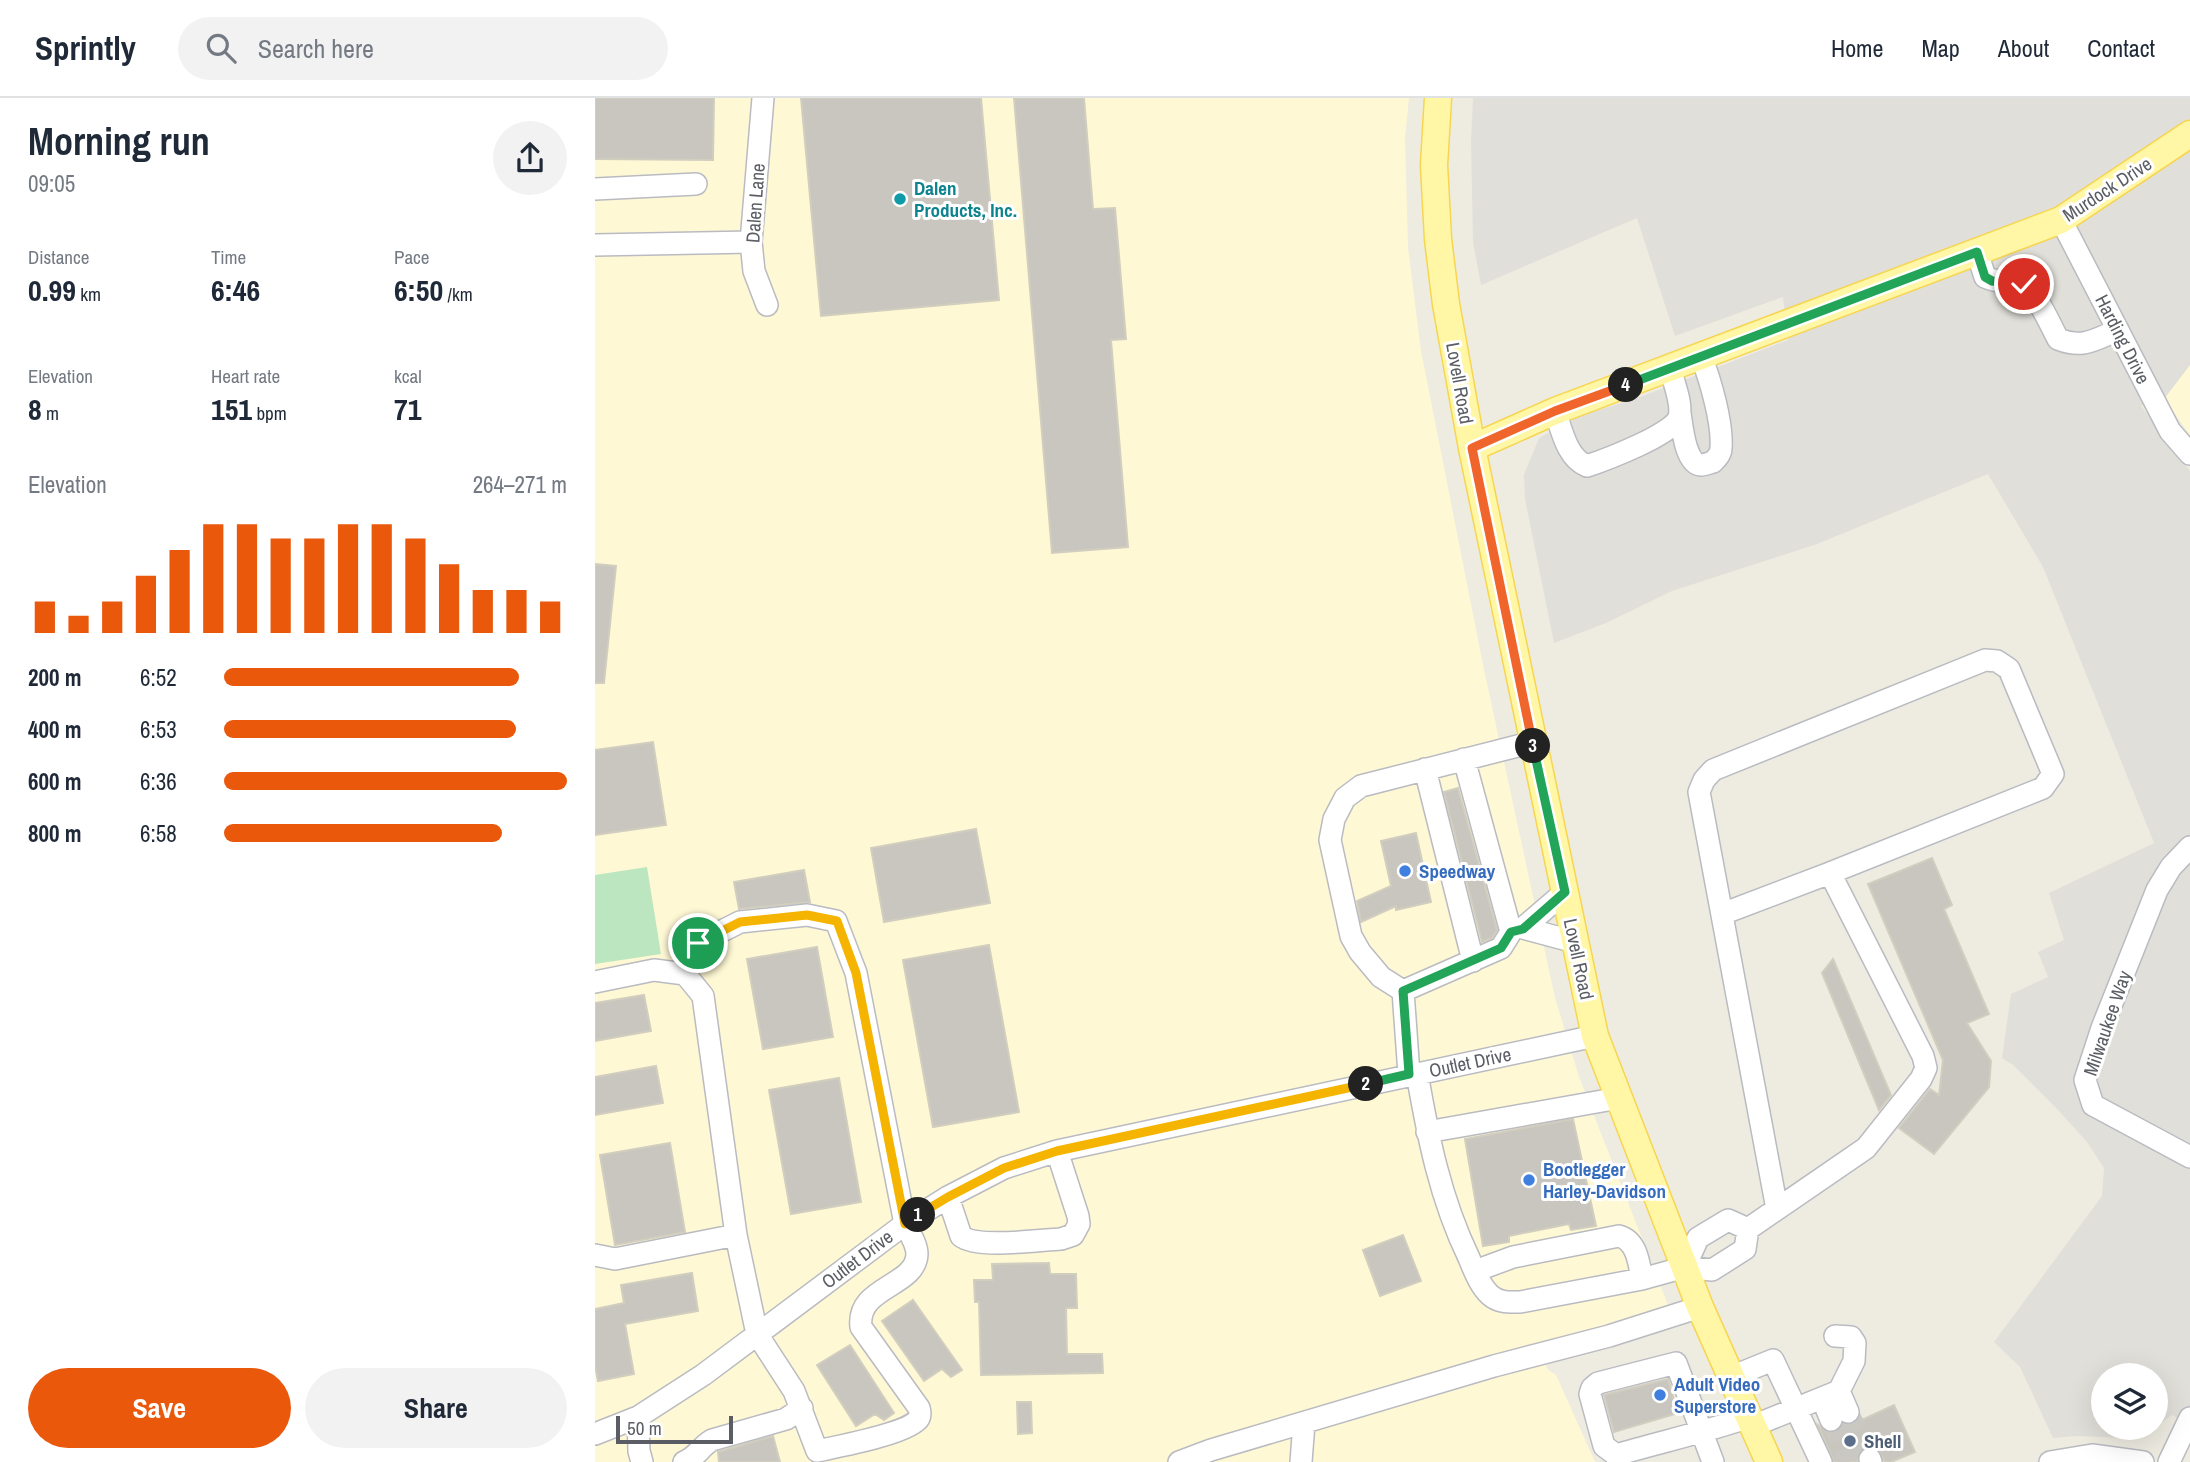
<!DOCTYPE html>
<html lang="en">
<head>
<meta charset="utf-8">
<style>
  :root { --surface:#fff; --page:#f2f2f3; --text:#1f2937; --muted:#747a83; --line:#e0e1e3; --accent:#ea580c }
  body { margin:0; font-family:"Archivo Narrow",sans-serif; background:var(--page); color:var(--text); height:100vh; display:flex; flex-direction:column; font-size:26px; white-space:nowrap }
  * { box-sizing:border-box; margin:0 }
  p { font-size:23px; color:var(--muted) }
  .icon { flex:none; width:38px; height:38px; fill:none; stroke:currentColor; stroke-width:2; stroke-linecap:round; stroke-linejoin:round }
  .map { position:relative; flex:1; overflow:hidden }
  .panel { display:flex; flex-direction:column; background:var(--surface); width:595px }
  .panel>* { flex:none }
  .tools { position:absolute; left:1496px; top:1265px; display:grid; gap:14px }
  .tools a { display:grid; place-items:center; width:77px; height:77px; border-radius:50%; background:var(--surface); box-shadow:0 7px 28px #0002; font-size:35px }
  .scale { position:absolute; left:21px; bottom:18px; width:117px; box-sizing:border-box; padding-left:7px; border:4px solid #5a5d63; border-top:0; font-size:19px; line-height:24px; white-space:nowrap; color:#5a5d63; -webkit-text-stroke:5px #fff; paint-order:stroke }
  .pin { position:absolute; display:grid; place-items:center; width:60px; height:60px; color:#fff; margin:-30px; border:4px solid #fff; border-radius:50%; box-shadow:0 2px 7px #0007 }
  .km { position:absolute; width:35px; height:35px; margin:-18px; border-radius:50%; background:#222; color:#fff; font-size:19px; line-height:35px; text-align:center }
  .round { display:grid; place-items:center; flex:none; width:74px; height:74px; border-radius:37px; background:var(--page) }
  .overview { display:flex; align-items:center; justify-content:space-between; height:119px; padding:0 28px }
  h1 { font-size:38px; font-weight:700; line-height:52px }
  .metrics { display:grid; grid-template-columns:repeat(3,1fr); gap:10px; height:119px; padding:7px 28px }
  .metrics div { display:grid; align-content:center }
  .metrics b { font-size:30px; font-weight:700 }
  .metrics small { font-size:19px; font-weight:400 }
  .metrics p { font-size:19px }
  .chart { height:196px; padding:14px 28px }
  .chart p { display:flex; justify-content:space-between }
  .chart svg { width:100%; height:126px; margin-top:7px; stroke:var(--accent); stroke-width:6 }
  .action { display:flex; gap:14px; margin-top:auto; padding:14px 28px }
  .action a { flex:1; height:80px; border-radius:42px; background:var(--accent); color:#fff; font-size:28px; font-weight:700; line-height:80px; text-align:center }
  .action a+a { background:var(--page); color:var(--text) }
  ul { padding:0 28px; list-style:none; font-size:23px }
  li { display:grid; grid-template-columns:112px 84px 1fr; align-items:center; height:52px }
  li i { height:18px; border-radius:9px; background:var(--accent) }
  header { display:flex; align-items:center; gap:42px; box-sizing:border-box; height:98px; padding:0 35px; background:var(--surface); border-bottom:2px solid var(--line) }
  header strong { font-size:33px }
  nav { display:flex; gap:38px; margin-inline-start:auto; font-size:24px }
  .search { width:490px; height:63px; background:var(--page); display:flex; align-items:center; gap:18px; box-sizing:border-box; padding:0 24px; border-radius:38px; color:var(--muted); font-size:26px }
  main { display:flex; flex:1; min-height:0 }
  .map>svg:first-child { display:block }
</style>
</head>
<body>
<header>
<strong>Sprintly</strong>
<div class="search"><svg class="icon" aria-label="search" viewBox="0 0 24 24"><circle cx="10" cy="10" r="6"/><path d="M15 15l6 6"/></svg>Search here</div>
<nav><a>Home</a><a>Map</a><a>About</a><a>Contact</a></nav>
</header>
<main>
<section class="panel">
<div class="overview"><div><h1>Morning run</h1><p>09:05</p></div><a class="round"><svg class="icon" aria-label="share" viewBox="0 0 24 24"><path d="M12 15V3M7 8l5-5 5 5M5 13v7h14v-7"/></svg></a></div>
<div class="metrics">
<div><p>Distance</p><b>0.99<small> km</small></b></div>
<div><p>Time</p><b>6:46</b></div>
<div><p>Pace</p><b>6:50<small> /km</small></b></div>
</div>
<div class="metrics">
<div><p>Elevation</p><b>8<small> m</small></b></div>
<div><p>Heart rate</p><b>151<small> bpm</small></b></div>
<div><p>kcal</p><b>71</b></div>
</div>
<div class="chart"><p><span>Elevation</span>264–271 m</p>
<svg viewBox="0 0 160 44" preserveAspectRatio="none"><path d="M5 44V33M15 44V38M25 44V33M35 44V24M45 44V15M55 44V6M65 44V6M75 44V11M85 44V11M95 44V6M105 44V6M115 44V11M125 44V20M135 44V29M145 44V29M155 44V33"/></svg>
</div>
<ul>
<li><b>200 m</b>6:52<i style="width:86%"></i></li>
<li><b>400 m</b>6:53<i style="width:85%"></i></li>
<li><b>600 m</b>6:36<i style="width:100%"></i></li>
<li><b>800 m</b>6:58<i style="width:81%"></i></li>
</ul>
<div class="action"><a>Save</a><a>Share</a></div>
</section>
<div class="map">
<svg width="1595" height="1364" viewBox="0 0 1595 1364">
  <rect width="100%" height="100%" fill="#eeece1"/>
  <path fill="#fff8d5" d="M0,0H814L810,40L813,150L826,253L888,567L960,900L984,979L1073,1207L944,1252L953,1272L961,1277L1000,1364H0Z
    M1595,267V337L1569,301Z"/>
  <path fill="#e1dfd9" d="M878,0H1595V267L1569,301L1546,308L1595,373V1327L1577,1317L1561,1329V1278H1508V1330H1559L1530,1340L1483,1338L1458,1340L1425,1269L1399,1244L1507,1098L1509,1070L1492,1044L1464,1013L1418,967L1407,960L1416,896L1453,879L1443,854L1469,842L1454,795L1559,745L1448,469L1393,376L1222,446L1077,493L1011,525L959,545L930,401L929,377L944,340L984,318L1040,301L1193,242L1188,199L1080,238L1042,120L886,187L878,144L876,43Z"/>
  <path fill="#bce6c0" d="M52,769L66,856L0,866V777Z"/>
  <path fill="#c8c6be" stroke="#d2cebf" stroke-width="2" d="M0,0H119L118,62L0,61Z
    M206,0H386L404,202L226,218Z
    M419,0H489L498,111L520,110L531,241L516,242L533,449L457,455Z
    M0,466L21,468L9,585H0Z
    M58,644L71,727L0,737V652Z
    M863,690L902,832L897,840L887,844L849,694Z
    M381,731L395,805L289,824L276,750Z
    M821,735L836,804L801,812V808L766,824L762,803L796,788L786,743Z
    M1337,760L1357,807L1349,811L1394,916L1372,925L1396,963L1394,989L1339,1056L1304,1030L1335,991L1344,997L1348,962L1273,786Z
    M209,772L215,804L144,811L139,784Z
    M394,847L424,1014L338,1029L308,862Z
    M222,849L238,939L168,951L152,861Z
    M1238,861L1296,997L1284,1012L1227,875Z
    M49,897L56,933L0,943V905Z
    M61,968L68,1005L0,1017V979Z
    M244,980L266,1104L196,1116L174,992Z
    M978,1021L1001,1128L976,1132L974,1126L914,1138V1144L888,1148L870,1041Z
    M75,1045L90,1134L20,1147L5,1057Z
    M808,1137L826,1183L785,1198L768,1152Z
    M454,1165L455,1176H481L482,1210H471L472,1256H507L508,1275L386,1277L384,1204H380L379,1182H398L397,1166Z
    M97,1175L103,1213L30,1226L39,1276L3,1283L0,1268V1211L29,1205L26,1187Z
    M318,1202L367,1272L356,1279L347,1271L329,1283L287,1223Z
    M255,1247L299,1315L289,1322L280,1316L261,1328L222,1267Z
    M1073,1281L1083,1315L1019,1334L1009,1297Z
    M422,1304H436L437,1335L423,1336Z
    M1299,1307L1320,1354L1296,1364H1290L1283,1351L1272,1348L1265,1353L1262,1364H1239L1223,1327L1234,1335L1240,1334L1248,1326H1258Z
    M178,1338L185,1364H124L123,1354Z"/>
  <g fill="none" stroke-linecap="round" stroke-linejoin="round">
    <path stroke="#c9c8c2" stroke-width="21" stroke-dasharray="21 10" stroke-linecap="butt" d="M1253,1314L1275,1361
      M1236,1322L1254,1364"/>
    <g stroke="#b9bbc1" stroke-width="24">
      <path id="minor" d="M168,0L156,144L159,173L172,207
        M0,91L101,86
        M1466,122L1575,333L1595,356
        M0,147L156,144
        M1382,154L1390,179C1401,185 1411,182 1422,184C1440,188 1454,225 1463,241C1488,251 1499,242 1523,232
        M960,313C967,333 972,360 992,368C1010,362 1079,336 1084,319C1088,306 1078,283 1075,270
        M1085,315C1087,327 1090,366 1106,367C1110,367 1114,365 1118,364C1122,360 1126,356 1126,350C1128,325 1115,281 1106,258
        M830,671L878,863
        M1595,749L1576,769L1562,792L1507,930L1490,982L1498,1007L1595,1059
        M970,794L928,830L980,844
        M1127,816L1235,775
        M0,884L59,872L90,876L108,898L141,1137L162,1236L199,1293L222,1353C240,1349 316,1335 324,1320C326,1316 325,1314 324,1310L266,1229C261,1188 321,1189 322,1156C322,1146 314,1134 310,1126L261,875L241,823L212,817L145,824L103,845L90,876
        M808,893L906,850L916,834L869,661
        M822,975C833,1039 845,1100 874,1160C879,1172 885,1188 895,1197C904,1205 914,1204 925,1204L1047,1181L1090,1169
        M814,976L808,893L786,879L765,854L756,838L735,742L739,721L750,700L766,688L938,644
        M832,1034L1024,1000
        M353,1099L366,1138C382,1151 444,1142 466,1141L478,1137L484,1126L483,1118L462,1053
        M1133,1122L1153,1131L1150,1151L1117,1172L1090,1169L1103,1140Z
        M1153,1131L1271,1050L1326,981L1331,970L1328,958L1235,775L1448,690L1458,676L1414,571L1402,563L1390,562L1118,672L1109,682L1104,694L1182,1111
        M0,1157L20,1161L141,1137
        M880,1173L918,1159L1024,1138C1042,1143 1044,1165 1047,1181
        M1136,1279L1178,1262L1226,1364
        M1244,1293L1253,1314
        M1227,1300L1236,1322
        M43,1319L44,1353L47,1364
        M1158,1328L1244,1293L1259,1263L1260,1245L1256,1239L1240,1238
        M0,1336L43,1319L108,1277L310,1126L353,1099L409,1070L462,1053L1000,938
        M1275,1361L1276,1364
        M89,1364C102,1359 105,1349 117,1342L191,1321L207,1310
        M584,1364L616,1352L899,1268L1014,1238L1105,1209
        M706,1364L709,1325
        M1118,1364L1081,1265L1003,1285L997,1290L995,1296L1009,1348L1021,1357C1065,1344 1111,1334 1154,1319
        M1455,1364L1497,1357L1548,1364
        M1574,1364L1595,1320"/>
    </g>
    <g stroke="#f7d551" stroke-width="29">
      <path id="major" d="M843,0L839,67L843,141L851,206L877,350L1000,938L1105,1209L1174,1364
        M877,350L960,313L1466,122L1595,36"/>
    </g>
    <use href="#minor" stroke="#fff" stroke-width="21"/>
    <use href="#major" stroke="#fff7a5" stroke-width="26"/>
  </g>
  <g fill="none" stroke-linecap="round" stroke-linejoin="round">
    <g stroke="#fff" stroke-width="14">
      <path id="split-1" d="M103,845L145,824L212,817L242,823L261,875L310,1126L323,1117"/>
    </g>
    <g stroke="#fff" stroke-width="14">
      <path id="split-2" d="M323,1117L353,1099L409,1070L462,1053L771,986"/>
    </g>
    <g stroke="#fff" stroke-width="14">
      <path id="split-3" d="M771,986L814,976L808,893L906,850L916,834L928,831L970,794L938,648"/>
    </g>
    <g stroke="#fff" stroke-width="14">
      <path id="split-4" d="M938,648L877,350L960,313L1031,287"/>
    </g>
    <g stroke="#fff" stroke-width="14">
      <path id="split-5" d="M1031,287L1382,154L1390,179L1397,183L1429,186"/>
    </g>
    <use href="#split-1" stroke="#f5b400" stroke-width="9"/>
    <use href="#split-2" stroke="#f5b400" stroke-width="9"/>
    <use href="#split-3" stroke="#22a559" stroke-width="9"/>
    <use href="#split-4" stroke="#f0652b" stroke-width="9"/>
    <use href="#split-5" stroke="#22a559" stroke-width="9"/>
  </g>
  <circle fill="#0f9aa8" stroke="#fff" stroke-width="2.5" cx="305" cy="101" r="7"/>
  <g fill="#3f7fe0" stroke="#fff" stroke-width="2.5">
    <circle cx="810" cy="773" r="7"/>
    <circle cx="934" cy="1082" r="7"/>
    <circle cx="1065" cy="1297" r="7"/>
  </g>
  <circle fill="#5c6f8a" stroke="#fff" stroke-width="2.5" cx="1255" cy="1343" r="7"/>
  <g text-anchor="middle" dominant-baseline="central" stroke-width="6" stroke-linejoin="round" paint-order="stroke">
    <g font-size="19" font-weight="bold" fill="#0d838f" stroke="#fff" text-anchor="start">
      <text x="319" y="90">Dalen<tspan x="319" dy="22">Products, Inc.</tspan></text>
    </g>
    <g font-size="19" fill="#5a5d63" stroke="#fff">
      <text transform="translate(1512 91) rotate(-33)">Murdock Drive</text>
      <text transform="translate(160 105) rotate(-86)">Dalen Lane</text>
      <text transform="translate(1528 241) rotate(63)">Harding Drive</text>
      <text transform="translate(865 285) rotate(80)">Lovell Road</text>
      <text transform="translate(984 861) rotate(78)">Lovell Road</text>
      <text transform="translate(1512 925) rotate(-71)">Milwaukee Way</text>
      <text transform="translate(875 964) rotate(-12)">Outlet Drive</text>
      <text transform="translate(262 1161) rotate(-37)">Outlet Drive</text>
    </g>
    <g font-size="19" font-weight="bold" fill="#366cbe" stroke="#fff" text-anchor="start">
      <text x="824" y="773">Speedway</text>
      <text x="948" y="1071">Bootlegger<tspan x="948" dy="22">Harley-Davidson</tspan></text>
      <text x="1079" y="1286">Adult Video<tspan x="1079" dy="22">Superstore</tspan></text>
    </g>
    <g font-size="19" font-weight="bold" fill="#4e5e75" stroke="#fff" text-anchor="start">
      <text x="1269" y="1343">Shell</text>
    </g>
  </g>
</svg>
<div class="tools">
<a><svg class="icon" aria-label="layers" viewBox="0 0 24 24"><path d="M12 4l9 5-9 5-9-5zM3 14l9 5 9-5"/></svg></a>
</div>
<div class="scale">50 m</div>
<div class="pin" style="left:103px;top:845px;background:#1e9e55"><svg class="icon" aria-label="arrive" viewBox="0 0 24 24"><path d="M6 21V4h12l-3 4 3 4H6"/></svg></div>
<div class="pin" style="left:1429px;top:186px;background:#d93025"><svg class="icon" aria-label="check" viewBox="0 0 24 24"><path d="M5 12l5 5 9-10"/></svg></div>
<b class="km" style="left:323px;top:1117px">1</b>
<b class="km" style="left:771px;top:986px">2</b>
<b class="km" style="left:938px;top:648px">3</b>
<b class="km" style="left:1031px;top:287px">4</b>
</div>
</main>
</body>
</html>
